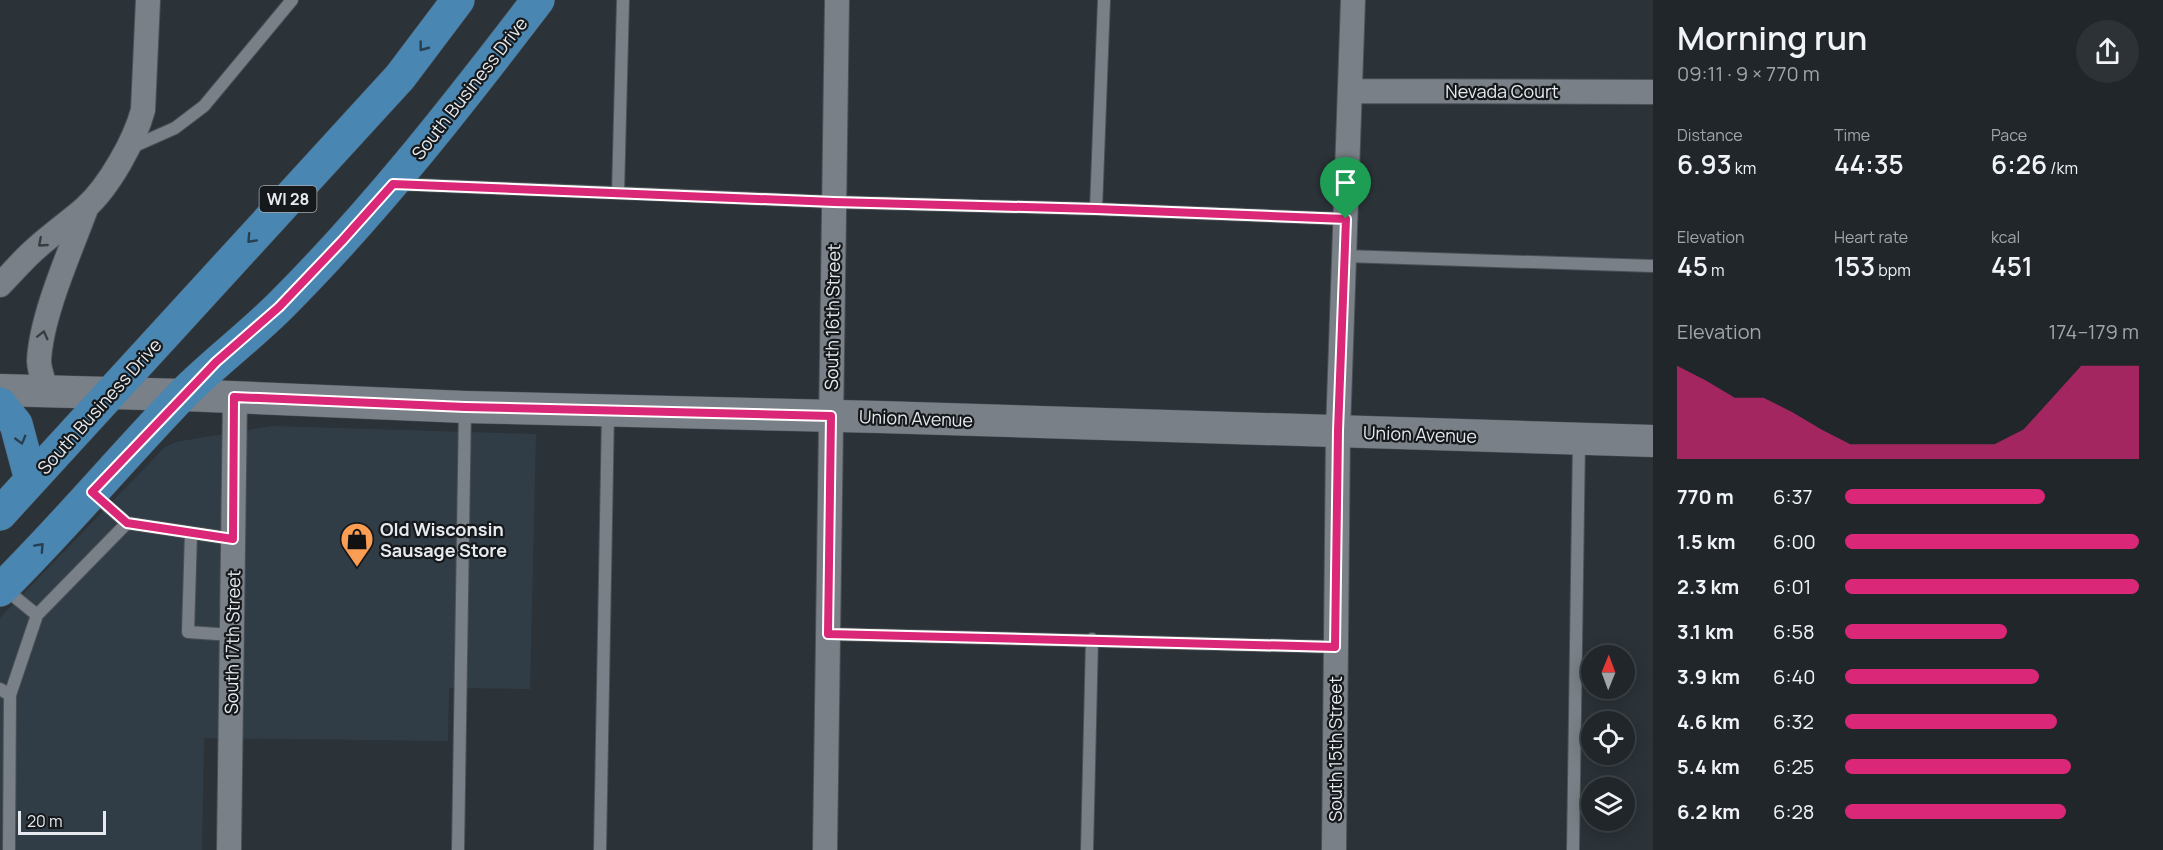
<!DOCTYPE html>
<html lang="en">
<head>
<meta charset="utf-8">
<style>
  :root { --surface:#20262a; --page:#2d3236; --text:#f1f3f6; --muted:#a2a5a8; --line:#3d4347; --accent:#db2777 }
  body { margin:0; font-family:Manrope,sans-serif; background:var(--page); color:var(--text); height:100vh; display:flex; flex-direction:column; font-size:22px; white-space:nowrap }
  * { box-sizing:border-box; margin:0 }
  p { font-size:20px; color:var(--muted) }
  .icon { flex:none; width:33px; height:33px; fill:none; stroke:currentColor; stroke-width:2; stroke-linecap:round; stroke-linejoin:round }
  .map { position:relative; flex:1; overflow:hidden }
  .details { display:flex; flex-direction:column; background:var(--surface); width:510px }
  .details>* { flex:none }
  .needle { width:39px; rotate:1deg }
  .controls { position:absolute; left:1581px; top:645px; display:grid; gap:12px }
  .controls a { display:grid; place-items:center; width:54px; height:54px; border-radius:50%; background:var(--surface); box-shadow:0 3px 15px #0003,0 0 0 2px var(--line); font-size:30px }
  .scale { position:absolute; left:18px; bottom:15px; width:88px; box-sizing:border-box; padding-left:6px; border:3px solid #e6eaee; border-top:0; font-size:16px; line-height:21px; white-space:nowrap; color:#e6eaee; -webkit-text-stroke:4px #16191c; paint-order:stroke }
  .pin { position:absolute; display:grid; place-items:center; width:51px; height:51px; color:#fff; margin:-62px -26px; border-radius:50% 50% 50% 0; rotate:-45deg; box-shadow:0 0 6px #0007 }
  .pin .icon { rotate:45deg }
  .round { display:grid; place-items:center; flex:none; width:63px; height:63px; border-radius:32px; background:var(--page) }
  .headline { display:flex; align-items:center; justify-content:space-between; height:102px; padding:0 24px }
  h1 { font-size:33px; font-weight:600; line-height:45px }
  .figures { display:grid; grid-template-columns:repeat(3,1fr); gap:9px; height:102px; padding:6px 24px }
  .figures div { display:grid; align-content:center }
  .figures b { font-size:26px; font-weight:600 }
  .figures small { font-size:16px; font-weight:400 }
  .figures p { font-size:16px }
  .chart { height:168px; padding:12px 24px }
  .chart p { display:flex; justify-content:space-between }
  .chart svg { width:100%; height:108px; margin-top:6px; fill:var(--accent); opacity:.7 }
  ul { padding:0 24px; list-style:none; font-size:20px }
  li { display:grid; grid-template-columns:96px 72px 1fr; align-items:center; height:45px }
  li i { height:15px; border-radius:8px; background:var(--accent) }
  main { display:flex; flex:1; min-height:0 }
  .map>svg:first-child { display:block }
</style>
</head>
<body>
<main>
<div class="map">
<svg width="1653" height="850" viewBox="0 0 1653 850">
  <rect width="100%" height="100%" fill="#2b3238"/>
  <path fill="#313d46" d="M272,426L536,434L530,689L449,688L448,741L204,738L202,850H0V618L165,447L176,442Z"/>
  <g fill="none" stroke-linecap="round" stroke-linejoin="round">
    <g stroke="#4b5055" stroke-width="14">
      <path id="service" d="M130,148L175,128L204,106L292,0
        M397,184L834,202L1096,209L1345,219
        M618,193L623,0
        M1096,209L1104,0
        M1344,256L1653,266
        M92,493L127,523
        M191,533L188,632L232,635
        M5,589L37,615
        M828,634L1335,647
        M0,689L10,695L9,850
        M10,695L37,615L127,523L233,539
        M458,850L465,407
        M600,850L608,412
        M1087,850L1092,639
        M1573,850L1579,440"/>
    </g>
    <g stroke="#4b5055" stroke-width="26">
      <path id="minor" d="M1350,91L1653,92
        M0,285C11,274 21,262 32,252C49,236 68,223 85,208C109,187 135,140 143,110L148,0
        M47,392C44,382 39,370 39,361C41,315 71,250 87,206
        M229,850L235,397
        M825,850L837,0
        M1334,850L1338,431L1353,0"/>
    </g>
    <g stroke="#4b5055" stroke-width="33">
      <path id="tertiary" d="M0,390L183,395L465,407L880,417L1653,441"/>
    </g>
    <g stroke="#4b5055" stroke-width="34">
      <path id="primary" d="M0,404L16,424L31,480
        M0,514L400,77L458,0
        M0,590C64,527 121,458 183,394C214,363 250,336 281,305C375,211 457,106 538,0"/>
    </g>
    <use href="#service" stroke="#798087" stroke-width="12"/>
    <use href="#minor" stroke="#798087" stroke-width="24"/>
    <use href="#tertiary" stroke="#798087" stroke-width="32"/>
    <use href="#primary" stroke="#4986b2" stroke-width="33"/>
  </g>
  <defs><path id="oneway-chevron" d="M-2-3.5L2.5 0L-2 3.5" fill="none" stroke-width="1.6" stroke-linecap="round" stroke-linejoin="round" transform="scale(1.5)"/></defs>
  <g stroke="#283f50">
    <use href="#oneway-chevron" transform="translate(423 47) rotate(127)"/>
    <use href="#oneway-chevron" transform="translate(251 239) rotate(133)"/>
    <use href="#oneway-chevron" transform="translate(21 440) rotate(75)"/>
    <use href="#oneway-chevron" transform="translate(40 547) rotate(-47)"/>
  </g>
  <g stroke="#393d41">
    <use href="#oneway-chevron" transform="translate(42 243) rotate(139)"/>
    <use href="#oneway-chevron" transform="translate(43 335) rotate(-76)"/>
  </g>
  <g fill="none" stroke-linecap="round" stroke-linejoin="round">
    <g stroke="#fff" stroke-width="12">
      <path id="route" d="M393,184L834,202L1096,209L1346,219L1338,431L1335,647L828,634L831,416L465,407L234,397L233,539L127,523L92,492L216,362L279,307L342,241Z"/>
    </g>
    <use href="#route" stroke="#db2777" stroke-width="8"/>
  </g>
  <defs>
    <g id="shop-pin" transform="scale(1.725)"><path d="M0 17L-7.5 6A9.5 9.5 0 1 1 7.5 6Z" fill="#fc9d54" stroke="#16191c"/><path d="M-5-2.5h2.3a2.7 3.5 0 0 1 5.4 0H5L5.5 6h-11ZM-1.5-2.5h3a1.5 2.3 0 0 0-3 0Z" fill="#111"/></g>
  </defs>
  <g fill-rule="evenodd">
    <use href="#shop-pin" x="357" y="539"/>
  </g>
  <g text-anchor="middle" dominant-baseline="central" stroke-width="4.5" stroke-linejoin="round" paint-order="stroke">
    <rect fill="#16191c" stroke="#a8abaf" stroke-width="1.5" x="259.5" y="186" width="57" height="26" rx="4.5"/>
    <g font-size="16" font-weight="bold" fill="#e6eaee">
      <text x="288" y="199">WI 28</text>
    </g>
    <g font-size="18" fill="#e6eaee" stroke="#16191c">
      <text transform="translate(469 88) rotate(-52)">South Business Drive</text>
      <text x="1502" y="91">Nevada Court</text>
      <text transform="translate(832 317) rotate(-89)">South 16th Street</text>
      <text transform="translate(99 406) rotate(-48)">South Business Drive</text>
      <text transform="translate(916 418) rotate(2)">Union Avenue</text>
      <text transform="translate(1420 434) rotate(2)">Union Avenue</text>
      <text transform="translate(232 642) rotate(-89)">South 17th Street</text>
      <text transform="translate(1335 749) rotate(-90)">South 15th Street</text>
    </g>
    <g font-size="18" font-weight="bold" fill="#e6eaee" stroke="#16191c" text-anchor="start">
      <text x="380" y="529">Old Wisconsin<tspan x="380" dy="21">Sausage Store</tspan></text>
    </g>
  </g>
</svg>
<div class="controls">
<a><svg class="needle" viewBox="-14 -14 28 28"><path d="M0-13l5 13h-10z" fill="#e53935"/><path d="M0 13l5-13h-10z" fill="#a2a5a8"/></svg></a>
<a><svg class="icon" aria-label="locate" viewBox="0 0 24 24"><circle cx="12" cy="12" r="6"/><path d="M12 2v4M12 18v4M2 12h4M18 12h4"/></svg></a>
<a><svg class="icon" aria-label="layers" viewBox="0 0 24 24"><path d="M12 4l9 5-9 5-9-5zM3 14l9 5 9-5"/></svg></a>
</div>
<div class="scale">20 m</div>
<div class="pin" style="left:1346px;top:219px;background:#1e9e55"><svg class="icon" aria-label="arrive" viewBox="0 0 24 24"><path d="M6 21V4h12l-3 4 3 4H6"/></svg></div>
</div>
<section class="details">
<div class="headline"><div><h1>Morning run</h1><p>09:11 · 9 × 770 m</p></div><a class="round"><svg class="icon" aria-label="share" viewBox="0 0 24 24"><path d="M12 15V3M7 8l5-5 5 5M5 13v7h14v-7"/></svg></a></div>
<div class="figures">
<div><p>Distance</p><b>6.93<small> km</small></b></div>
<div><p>Time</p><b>44:35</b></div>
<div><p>Pace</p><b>6:26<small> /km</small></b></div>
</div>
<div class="figures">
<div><p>Elevation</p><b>45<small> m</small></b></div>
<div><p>Heart rate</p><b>153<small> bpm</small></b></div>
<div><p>kcal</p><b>451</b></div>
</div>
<div class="chart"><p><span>Elevation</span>174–179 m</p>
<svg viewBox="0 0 160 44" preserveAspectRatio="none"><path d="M0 44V6L10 12L20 19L30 19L40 25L50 32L60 38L70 38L80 38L90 38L100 38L110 38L120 32L130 19L140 6L150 6L160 6V44z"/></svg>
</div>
<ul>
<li><b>770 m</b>6:37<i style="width:68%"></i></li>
<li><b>1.5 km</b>6:00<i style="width:100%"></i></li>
<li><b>2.3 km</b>6:01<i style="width:100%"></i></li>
<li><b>3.1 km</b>6:58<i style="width:55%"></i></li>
<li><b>3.9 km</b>6:40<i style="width:66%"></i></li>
<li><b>4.6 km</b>6:32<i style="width:72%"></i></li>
<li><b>5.4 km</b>6:25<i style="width:77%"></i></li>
<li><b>6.2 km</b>6:28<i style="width:75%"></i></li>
</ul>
</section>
</main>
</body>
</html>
